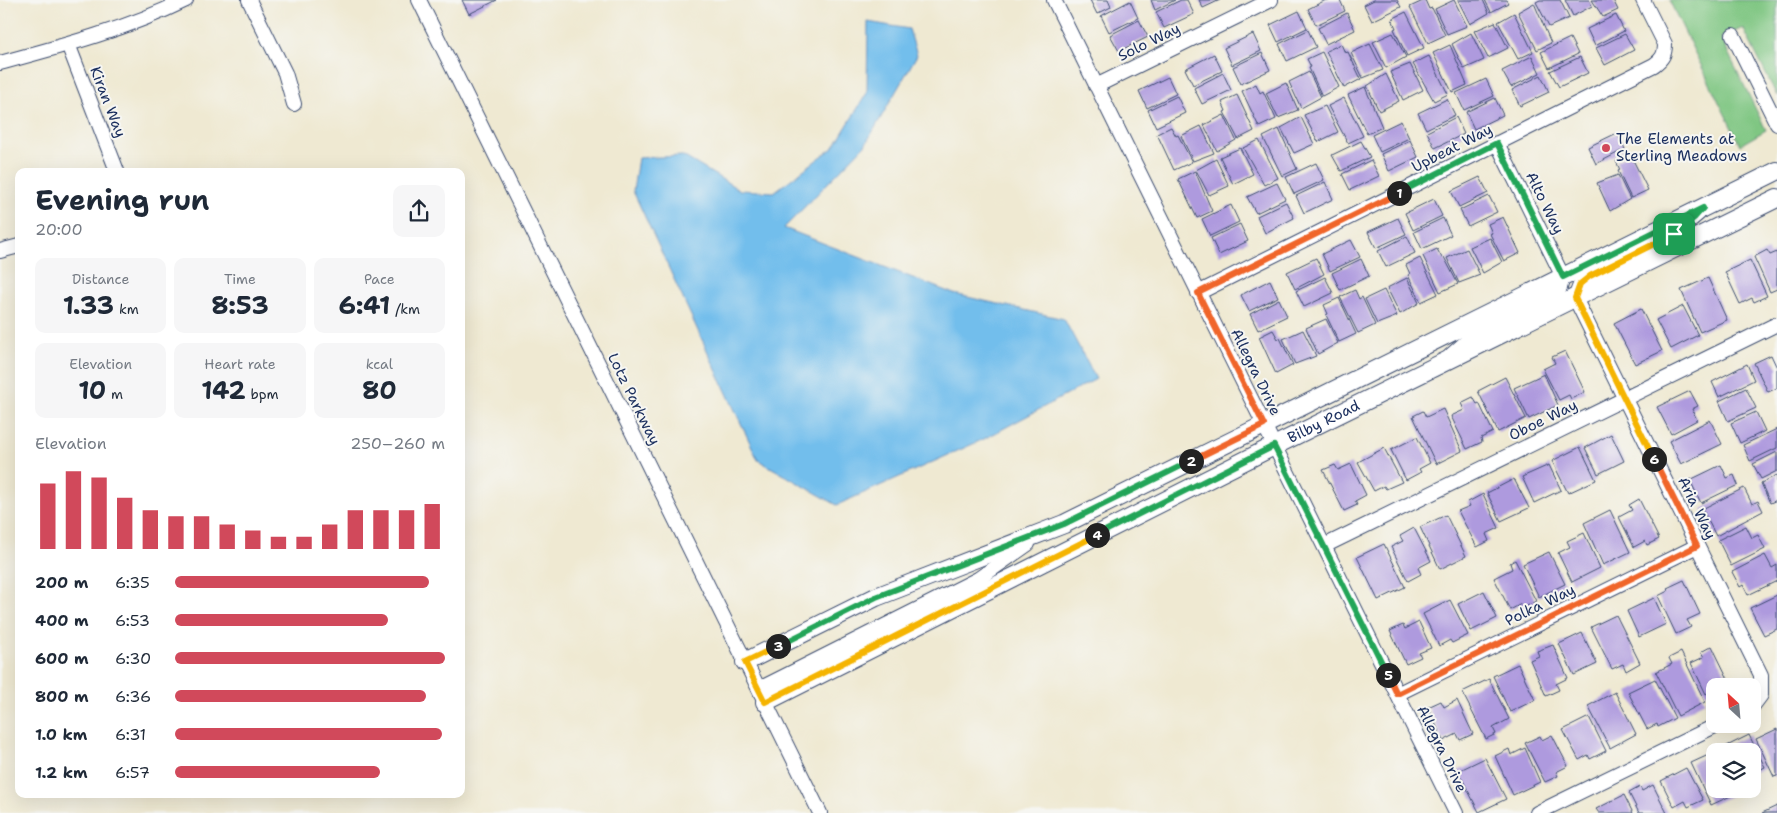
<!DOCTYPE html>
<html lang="en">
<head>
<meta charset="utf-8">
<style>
  :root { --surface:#fff; --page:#f6f6f7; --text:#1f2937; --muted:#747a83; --accent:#d1495b }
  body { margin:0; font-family:"Shantell Sans",sans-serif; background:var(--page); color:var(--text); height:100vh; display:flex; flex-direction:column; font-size:19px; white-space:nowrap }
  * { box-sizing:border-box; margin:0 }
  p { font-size:16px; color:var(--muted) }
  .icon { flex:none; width:28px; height:28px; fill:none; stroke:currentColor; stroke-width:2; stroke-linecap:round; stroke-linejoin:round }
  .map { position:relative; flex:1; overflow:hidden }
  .drawer { position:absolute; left:15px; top:168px; width:450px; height:630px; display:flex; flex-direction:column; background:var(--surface); border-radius:10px; box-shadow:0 5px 20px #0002 }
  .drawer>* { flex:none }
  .needle { width:32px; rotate:334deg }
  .buttons { position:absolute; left:1706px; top:678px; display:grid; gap:10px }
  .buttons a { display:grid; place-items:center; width:55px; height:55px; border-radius:10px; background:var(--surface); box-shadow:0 5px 20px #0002; font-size:25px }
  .pin { position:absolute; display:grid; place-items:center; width:42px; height:42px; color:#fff; margin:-21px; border-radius:10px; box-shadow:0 2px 8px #0006 }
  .km { position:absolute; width:25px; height:25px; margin:-12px; border-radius:50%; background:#222; color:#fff; font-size:14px; line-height:25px; text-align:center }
  .round { display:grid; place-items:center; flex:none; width:52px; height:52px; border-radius:10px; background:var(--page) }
  .headline { display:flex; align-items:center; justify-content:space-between; height:85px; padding:0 20px }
  h1 { font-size:28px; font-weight:700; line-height:38px }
  .metrics { display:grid; grid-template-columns:repeat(3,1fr); gap:8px; height:85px; padding:5px 20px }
  .metrics div { display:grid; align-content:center; border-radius:10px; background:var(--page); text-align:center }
  .metrics b { font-size:25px; font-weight:700 }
  .metrics small { font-size:14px; font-weight:400 }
  .metrics p { font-size:14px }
  .chart { height:140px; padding:10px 20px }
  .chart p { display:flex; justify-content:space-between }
  .chart svg { width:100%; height:90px; margin-top:5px; stroke:var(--accent); stroke-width:6 }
  ul { padding:0 20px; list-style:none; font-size:16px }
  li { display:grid; grid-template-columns:80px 60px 1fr; align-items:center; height:38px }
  li i { height:12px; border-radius:6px; background:var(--accent) }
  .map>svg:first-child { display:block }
</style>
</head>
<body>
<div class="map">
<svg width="1777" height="813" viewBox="0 0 1777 813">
  <rect width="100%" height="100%" fill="#f6f6f2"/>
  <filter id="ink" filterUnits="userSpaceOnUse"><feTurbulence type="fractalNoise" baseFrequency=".02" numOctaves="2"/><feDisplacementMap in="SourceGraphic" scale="10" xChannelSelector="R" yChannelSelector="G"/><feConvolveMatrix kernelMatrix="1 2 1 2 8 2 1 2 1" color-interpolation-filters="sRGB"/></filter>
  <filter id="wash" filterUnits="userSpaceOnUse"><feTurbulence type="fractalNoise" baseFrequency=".0096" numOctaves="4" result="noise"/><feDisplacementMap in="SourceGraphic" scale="20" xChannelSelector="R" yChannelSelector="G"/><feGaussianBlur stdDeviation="1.12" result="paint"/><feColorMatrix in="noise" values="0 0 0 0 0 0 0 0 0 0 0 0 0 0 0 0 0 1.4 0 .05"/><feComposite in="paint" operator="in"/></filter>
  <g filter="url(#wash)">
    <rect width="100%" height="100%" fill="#efe9d2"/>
    <path fill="#7fc682" stroke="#4d7a70" d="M1669,0H1777V96L1743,28L1721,38L1766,130L1740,145Z"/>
    <path fill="#72beec" stroke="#4676a5" d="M868,22L909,29L917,55L865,145L784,228L954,294L1064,319L1096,379L984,439L837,505L758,460L633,191L638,158L683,156L740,190L774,192L834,147L867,93Z"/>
    <g id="blocks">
      <path fill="#ae9ade" d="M462,0H497L469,14Z
        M1090,0H1108L1111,7L1097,14Z
        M1151,0H1175L1155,10Z
        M1181,0H1187L1194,14L1164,28L1156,12Z
        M1199,0H1220L1203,8Z
        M1326,0H1340L1345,11L1316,25L1308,9Z
        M1374,0H1397L1401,7L1372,21L1364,5Z
        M1425,0L1429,9L1432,8L1445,35L1428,43L1410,7Z
        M1454,0L1467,26L1447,34L1435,9Z
        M1458,0H1483L1489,13L1470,24Z
        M1485,0H1506L1508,3L1491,12Z
        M1540,0H1560L1569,18L1549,27L1536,2Z
        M1565,0H1589L1592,6L1573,16Z
        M1592,0H1613L1618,10L1603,17Z
        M1130,1L1138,18L1109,32L1101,16Z
        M1534,3L1551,43L1537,50L1518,12Z
        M1299,11L1307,28L1278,42L1270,25Z
        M1406,12L1424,48L1407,56L1394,29L1396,28L1392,19Z
        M1347,13L1355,30L1326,44L1318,28Z
        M1514,13L1533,52L1518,59L1498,22Z
        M1616,15L1624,31L1595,46L1587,29Z
        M1139,20L1148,37L1119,51L1110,35Z
        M1495,22L1508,48L1488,58L1474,31Z
        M1308,30L1316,47L1287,61L1279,44Z
        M1393,33L1406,57L1386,68L1373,42Z
        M1471,33L1484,60L1464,69L1452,44Z
        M1253,34L1261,51L1232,65L1224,48Z
        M1625,34L1634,50L1605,65L1596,48Z
        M1570,38L1578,54L1549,68L1541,52Z
        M1341,44L1345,53L1348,52L1361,79L1344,88L1326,51Z
        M1370,44L1383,70L1363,78L1351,53Z
        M1450,45L1467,85L1452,92L1433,53Z
        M1322,52L1339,87L1322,96L1309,68L1311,67L1307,59Z
        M1262,53L1270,70L1241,84L1233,67Z
        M1214,54L1222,71L1193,85L1185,69Z
        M1429,56L1448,94L1434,101L1413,64Z
        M1532,56L1540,73L1511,87L1502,71Z
        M1580,57L1588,73L1559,87L1550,71Z
        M1410,64L1423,90L1403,100L1390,72Z
        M1309,72L1321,97L1301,108L1289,82Z
        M1223,73L1231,90L1202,104L1194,88Z
        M1386,74L1399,101L1379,111L1367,86Z
        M1541,75L1549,92L1520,106L1512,90Z
        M1168,77L1176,94L1147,108L1139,91Z
        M1486,79L1494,96L1464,110L1456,93Z
        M1286,83L1298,110L1278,118L1266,93Z
        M1256,84L1260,93L1263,91L1276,119L1259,127L1242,91Z
        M1365,87L1382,127L1367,134L1348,95Z
        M1237,95L1254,131L1238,139L1224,112L1226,111L1222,102Z
        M1177,96L1185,113L1156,127L1148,110Z
        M1344,98L1363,136L1348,143L1328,106Z
        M1495,98L1503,115L1474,129L1466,112Z
        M1447,99L1455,115L1426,129L1418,113Z
        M1325,106L1338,132L1318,142L1304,115Z
        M1224,115L1236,140L1217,151L1204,125Z
        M1301,117L1314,144L1294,153L1281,128Z
        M1456,117L1464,134L1435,148L1427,132Z
        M1401,121L1409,138L1380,152L1372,135Z
        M1201,126L1214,153L1193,161L1181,136Z
        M1171,127L1176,136L1178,135L1192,162L1174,170L1157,134Z
        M1279,129L1297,169L1282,176L1263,137Z
        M1617,133L1625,149L1596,164L1588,147Z
        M1259,140L1278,178L1264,185L1243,148Z
        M1410,140L1418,157L1389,171L1381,154Z
        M1361,141L1370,157L1341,171L1332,155Z
        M1240,148L1253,174L1233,184L1220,157Z
        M1630,154L1648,190L1631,198L1618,171L1620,170L1616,161Z
        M1216,159L1229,186L1209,195L1196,170Z
        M1371,160L1379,176L1350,190L1342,174Z
        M1316,163L1324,180L1294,194L1286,177Z
        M1195,171L1212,211L1197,218L1178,179Z
        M1618,175L1630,199L1610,211L1597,183Z
        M1480,177L1488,193L1459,207L1451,191Z
        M1325,182L1333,199L1304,213L1296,196Z
        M1277,183L1285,199L1256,213L1247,197Z
        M1489,196L1497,212L1468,226L1460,210Z
        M1434,199L1442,216L1413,230L1405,213Z
        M1286,202L1294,218L1265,233L1257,216Z
        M1231,205L1239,222L1210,236L1202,219Z
        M1503,217L1520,253L1504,261L1490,234L1492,233L1488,224Z
        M1398,218L1406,234L1376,248L1368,232Z
        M1443,218L1451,235L1422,249L1414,232Z
        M1240,224L1248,241L1219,255L1211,238Z
        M1407,236L1415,253L1386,267L1378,251Z
        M1490,238L1502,262L1483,273L1470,247Z
        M1351,240L1360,257L1330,271L1322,254Z
        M1437,249L1442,258L1444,257L1458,284L1440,292L1423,256Z
        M1467,249L1480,275L1459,283L1447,258Z
        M1767,250L1770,255L1777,252V289L1770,292L1754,257Z
        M1316,258L1324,274L1295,289L1287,272Z
        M1420,258L1438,294L1421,302L1408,275L1410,274L1406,265Z
        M1361,259L1369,276L1340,290L1332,273Z
        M1750,260L1767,296L1754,302L1752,298L1740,304L1725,272Z
        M1325,277L1333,293L1304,307L1296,291Z
        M1407,278L1419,303L1400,314L1387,288Z
        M1708,278L1727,320L1700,332L1681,290Z
        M1270,280L1278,297L1249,311L1241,295Z
        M1355,290L1359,299L1362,297L1375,325L1358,333L1340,297Z
        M1384,290L1397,316L1377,324L1365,299Z
        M1339,298L1356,334L1339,342L1326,315L1328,314L1324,305Z
        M1279,299L1287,316L1258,330L1250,314Z
        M1683,306L1698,335L1671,349L1656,320Z
        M1641,309L1662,351L1635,364L1614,323Z
        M1326,319L1338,343L1318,354L1306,328Z
        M1273,330L1278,339L1280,338L1293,365L1276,374L1259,337Z
        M1303,330L1316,356L1295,364L1283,339Z
        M1565,351L1585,392L1571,399L1569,395L1559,400L1543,369L1555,363L1552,357Z
        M1771,355L1777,368V388L1768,392L1754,363Z
        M1747,364L1754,380L1719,397L1712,382Z
        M1544,374L1558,405L1529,419L1514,388Z
        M1505,377L1526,418L1498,432L1478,391Z
        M1746,388L1756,408L1728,421L1719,401Z
        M1690,391L1698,406L1692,409L1697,420L1671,434L1657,407Z
        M1473,397L1477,404L1479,403L1493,432L1481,438L1482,442L1467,449L1451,416L1464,410L1461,403Z
        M1443,409L1462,451L1436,464L1413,416L1423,411L1426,417Z
        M1756,412L1765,431L1740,443L1731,423Z
        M1710,420L1722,444L1681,464L1669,441Z
        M1777,429V448L1750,461L1743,445Z
        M1611,434L1624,461L1598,474L1585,448Z
        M1417,437L1430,463L1419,469L1421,472L1406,480L1391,450Z
        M1580,447L1596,480L1568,493L1552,461Z
        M1384,448L1402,482L1386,489L1384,486L1374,491L1358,462Z
        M1777,452V471L1761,479L1753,464Z
        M1351,464L1366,495L1355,501L1357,505L1344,511L1323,470L1335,465L1338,470Z
        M1549,465L1561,490L1534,503L1522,477Z
        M1721,465L1727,478L1734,475L1738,485L1701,503L1690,480Z
        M1777,475V500L1770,503L1761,483Z
        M1514,479L1529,508L1501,521L1487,493Z
        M1744,488L1752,504L1758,501L1763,511L1716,536L1702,509Z
        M1483,494L1499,528L1486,534L1489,541L1477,547L1458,511L1470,506L1468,502Z
        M1639,499L1659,539L1647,545L1645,541L1634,547L1619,517L1632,510L1629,505Z
        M1610,510L1630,552L1603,565L1584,523Z
        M1446,515L1466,556L1440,569L1420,527Z
        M1746,526L1752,538L1758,535L1765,549L1731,566L1718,540Z
        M1414,528L1431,561L1418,568L1421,574L1408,581L1391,547L1403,541L1400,536Z
        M1584,533L1600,568L1572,582L1558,553L1570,547L1567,541Z
        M1384,544L1405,587L1378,600L1357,557Z
        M1549,552L1565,584L1539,597L1523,564Z
        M1765,555L1772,568L1777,565V581L1748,595L1743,585L1740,587L1732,572Z
        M1515,560L1536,601L1523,608L1521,604L1510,610L1494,578L1512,569L1510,563Z
        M1684,580L1700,614L1687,620L1691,627L1676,634L1658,596L1668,591L1667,588Z
        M1484,591L1497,618L1471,631L1458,604Z
        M1777,595V629L1764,635L1750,608Z
        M1654,598L1666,624L1639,637L1627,611Z
        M1450,600L1468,635L1452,643L1450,640L1439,646L1423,614Z
        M1616,615L1640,663L1626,671L1623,664L1612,669L1591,627Z
        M1419,622L1431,648L1419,653L1421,657L1406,664L1390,631L1403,625L1405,629Z
        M1582,633L1597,664L1574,675L1559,644Z
        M1553,645L1568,678L1556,684L1559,690L1546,696L1530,660L1539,656L1537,651Z
        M1712,646L1731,685L1715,686V689L1706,694L1691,663L1704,657L1701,652Z
        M1681,652L1705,702L1678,716L1656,672L1672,664L1669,658Z
        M1518,664L1535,700L1510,712L1493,676Z
        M1489,679L1509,719L1493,728L1496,734L1486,739L1462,692Z
        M1655,679L1675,718L1658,727L1657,724L1647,729L1628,692Z
        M1615,692L1636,734L1610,748L1588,706Z
        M1457,700L1473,734L1460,740L1457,734L1443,741L1428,707L1441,701L1444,707Z
        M1589,717L1606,751L1590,759L1588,755L1579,760L1563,730Z
        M1777,729V776L1774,777L1756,739Z
        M1552,735L1568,766L1556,772L1558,776L1545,782L1525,743L1540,736L1542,740Z
        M1749,735L1765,767L1752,774V751H1722L1721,749Z
        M1525,748L1540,782L1513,795L1495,756L1509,749L1511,755Z
        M1715,752V789H1735L1737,793L1711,805L1691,763Z
        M1485,758L1506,799L1479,812L1458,771Z
        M1686,768L1703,800L1688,807L1685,801L1674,807L1661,781Z
        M1653,785L1667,813H1639L1629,793L1640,787L1642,791Z
        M1624,795L1633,813H1599L1596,809Z
        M1777,806V813H1762Z"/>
    </g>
  </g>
  <g filter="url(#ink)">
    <use href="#blocks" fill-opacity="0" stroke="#3b4b6f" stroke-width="1"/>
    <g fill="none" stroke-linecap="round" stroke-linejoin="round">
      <g stroke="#3b4b6f" stroke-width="16">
        <path id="minor" d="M249,0L285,73L294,104
          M419,0L820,813
          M1054,0L1456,813
          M1733,35L1777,124
          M68,44L117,171
          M0,63C63,46 127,29 186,0
          M1096,86L1271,0
          M1699,213L1674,234L1590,276L1580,285L1575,298L1761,675V695L1752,707
          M0,251L19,246
          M1198,293L1654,65C1662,59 1665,55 1665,44L1643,0
          M1450,356L1475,334L1553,295L1560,288L1563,277L1497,143
          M1324,546L1777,324
          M759,689L978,579L1028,544
          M1397,694L1697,546
          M1537,813L1719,724"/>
      </g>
      <g stroke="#3b4b6f" stroke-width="20">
        <g id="tertiary">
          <path d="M745,662L876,597L1064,524L1777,171"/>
          <path id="s1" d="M765,702L1274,446L1777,198"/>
        </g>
      </g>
      <use href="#minor" stroke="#fff" stroke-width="14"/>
      <use href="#tertiary" stroke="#fff" stroke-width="18"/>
    </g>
  </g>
  <g fill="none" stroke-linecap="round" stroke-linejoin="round" filter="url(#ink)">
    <g stroke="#fff" stroke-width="10">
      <path id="split-1" d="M1399,193L1497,143L1563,277L1703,208L1694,218L1674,234"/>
    </g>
    <g stroke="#fff" stroke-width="10">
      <path id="split-2" d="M1191,461L1264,425L1198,293L1399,193"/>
    </g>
    <g stroke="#fff" stroke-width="10">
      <path id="split-3" d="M778,646L876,597L1064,524L1191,461"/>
    </g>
    <g stroke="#fff" stroke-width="10">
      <path id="split-4" d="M778,646L745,662L765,702L1097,535"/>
    </g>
    <g stroke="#fff" stroke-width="10">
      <path id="split-5" d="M1097,535L1274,446L1388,675"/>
    </g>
    <g stroke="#fff" stroke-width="10">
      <path id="split-6" d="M1388,675L1397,694L1697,546L1654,459"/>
    </g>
    <g stroke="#fff" stroke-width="10">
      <path id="split-7" d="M1654,459L1575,298L1580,284L1590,276L1674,234"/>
    </g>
    <use href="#split-1" stroke="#22a559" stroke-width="6"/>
    <use href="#split-2" stroke="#f0652b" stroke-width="6"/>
    <use href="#split-3" stroke="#22a559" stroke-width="6"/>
    <use href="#split-4" stroke="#f5b400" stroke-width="6"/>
    <use href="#split-5" stroke="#22a559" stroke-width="6"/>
    <use href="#split-6" stroke="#f0652b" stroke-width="6"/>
    <use href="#split-7" stroke="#f5b400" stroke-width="6"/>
  </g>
  <circle fill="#d1495b" stroke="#f6f6f2" stroke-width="2" cx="1606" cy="148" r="5"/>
  <g text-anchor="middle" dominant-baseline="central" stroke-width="4" stroke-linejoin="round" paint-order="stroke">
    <g font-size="15" fill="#1b2f5e" stroke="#f6f6f2">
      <text transform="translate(1149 42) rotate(-26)">Solo Way</text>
      <text transform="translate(108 102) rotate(69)">Kiran Way</text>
      <text transform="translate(1452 148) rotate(-27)">Upbeat Way</text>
      <text transform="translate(1545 203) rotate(64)">Alto Way</text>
      <text transform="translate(1256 372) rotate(64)">Allegra Drive</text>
      <text transform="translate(634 399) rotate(64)">Lotz Parkway</text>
      <text transform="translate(1543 420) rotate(-26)">Oboe Way</text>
      <text stroke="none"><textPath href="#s1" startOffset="625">Bilby Road</textPath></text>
      <text transform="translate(1697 508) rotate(64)">Aria Way</text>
      <text transform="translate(1540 605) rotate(-26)">Polka Way</text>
      <text transform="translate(1442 749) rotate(64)">Allegra Drive</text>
    </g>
    <g font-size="15" fill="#1b2f5e" stroke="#f6f6f2" text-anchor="start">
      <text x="1616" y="139">The Elements at<tspan x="1616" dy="17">Sterling Meadows</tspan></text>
    </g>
  </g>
</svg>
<div class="buttons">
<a><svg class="needle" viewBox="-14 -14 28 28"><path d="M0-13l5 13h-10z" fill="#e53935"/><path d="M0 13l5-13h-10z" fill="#747a83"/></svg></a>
<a><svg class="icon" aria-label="layers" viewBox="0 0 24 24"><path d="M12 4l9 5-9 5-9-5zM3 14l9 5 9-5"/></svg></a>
</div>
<div class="pin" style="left:1674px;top:234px;background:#1e9e55"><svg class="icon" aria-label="arrive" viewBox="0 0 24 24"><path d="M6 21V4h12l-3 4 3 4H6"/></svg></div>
<b class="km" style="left:1399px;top:193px">1</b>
<b class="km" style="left:1191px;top:461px">2</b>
<b class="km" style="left:778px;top:646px">3</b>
<b class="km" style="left:1097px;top:535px">4</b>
<b class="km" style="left:1388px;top:675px">5</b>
<b class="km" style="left:1654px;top:459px">6</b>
<section class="drawer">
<div class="headline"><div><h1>Evening run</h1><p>20:00</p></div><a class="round"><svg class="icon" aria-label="share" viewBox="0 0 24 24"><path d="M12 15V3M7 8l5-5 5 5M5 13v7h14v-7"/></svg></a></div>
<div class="metrics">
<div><p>Distance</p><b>1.33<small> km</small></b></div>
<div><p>Time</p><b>8:53</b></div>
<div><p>Pace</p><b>6:41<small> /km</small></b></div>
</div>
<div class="metrics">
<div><p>Elevation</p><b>10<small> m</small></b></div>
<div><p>Heart rate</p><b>142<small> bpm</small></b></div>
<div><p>kcal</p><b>80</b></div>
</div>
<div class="chart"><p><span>Elevation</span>250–260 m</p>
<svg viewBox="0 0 160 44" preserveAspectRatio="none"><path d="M5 44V12M15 44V6M25 44V9M35 44V19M45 44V25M55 44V28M65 44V28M75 44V32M85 44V35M95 44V38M105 44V38M115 44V32M125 44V25M135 44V25M145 44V25M155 44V22"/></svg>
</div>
<ul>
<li><b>200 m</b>6:35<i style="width:94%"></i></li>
<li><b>400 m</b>6:53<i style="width:79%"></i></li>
<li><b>600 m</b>6:30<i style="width:100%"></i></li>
<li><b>800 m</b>6:36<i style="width:93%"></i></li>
<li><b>1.0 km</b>6:31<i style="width:99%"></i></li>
<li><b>1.2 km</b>6:57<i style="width:76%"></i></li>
</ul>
</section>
</div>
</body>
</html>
